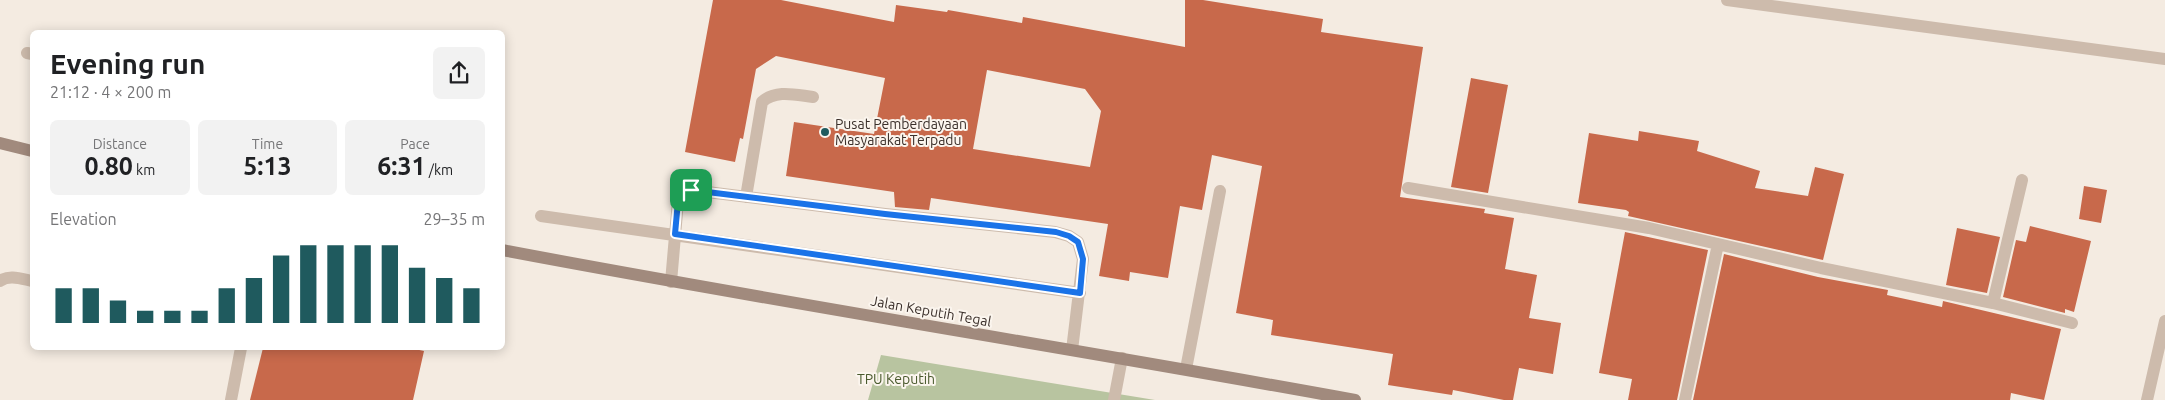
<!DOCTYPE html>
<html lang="en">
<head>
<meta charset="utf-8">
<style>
  :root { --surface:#fff; --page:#f2f2f2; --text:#202124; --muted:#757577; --accent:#1f5a5e }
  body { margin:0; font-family:Ubuntu,sans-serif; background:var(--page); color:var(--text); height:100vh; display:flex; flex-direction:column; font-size:19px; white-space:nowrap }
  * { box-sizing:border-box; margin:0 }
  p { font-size:16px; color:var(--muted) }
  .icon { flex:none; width:28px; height:28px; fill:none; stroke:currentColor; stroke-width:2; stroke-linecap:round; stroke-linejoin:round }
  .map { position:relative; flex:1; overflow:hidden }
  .panel { position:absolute; left:30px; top:30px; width:475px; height:320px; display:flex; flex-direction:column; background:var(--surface); border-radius:8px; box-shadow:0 2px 12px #0003 }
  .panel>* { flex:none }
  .pin { position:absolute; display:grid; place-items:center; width:42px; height:42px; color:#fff; margin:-21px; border-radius:10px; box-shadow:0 2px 8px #0006 }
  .round { display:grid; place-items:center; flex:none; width:52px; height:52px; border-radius:8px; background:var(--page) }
  .overview { display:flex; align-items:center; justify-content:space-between; height:85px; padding:0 20px }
  h1 { font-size:28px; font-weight:700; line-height:38px }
  .figures { display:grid; grid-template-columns:repeat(3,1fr); gap:8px; height:85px; padding:5px 20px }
  .figures div { display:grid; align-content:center; border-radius:8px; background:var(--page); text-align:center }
  .figures b { font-size:25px; font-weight:700 }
  .figures small { font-size:14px; font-weight:400 }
  .figures p { font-size:14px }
  .chart { height:140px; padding:10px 20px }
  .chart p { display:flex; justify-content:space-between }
  .chart svg { width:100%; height:90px; margin-top:5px; stroke:var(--accent); stroke-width:6 }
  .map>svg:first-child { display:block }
</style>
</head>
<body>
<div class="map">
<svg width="2165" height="400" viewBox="0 0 2165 400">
  <rect width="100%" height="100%" fill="#f4ebe1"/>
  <path fill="#b8c4a0" d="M881,355L1155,400H868Z"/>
  <path fill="#c8694b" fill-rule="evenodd" d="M713,0H781L894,22L896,5L947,12L948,10L1022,23L1023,17L1185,47V0H1203L1323,19L1321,32L1423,47L1400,197L1485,209L1484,213L1514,218L1505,269L1537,275L1529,318L1561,323L1553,374L1519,368L1513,400H1504L1453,390L1452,395L1388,385L1393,354L1271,335L1273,320L1236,313L1262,166L1212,155L1202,210L1180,206L1168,278L1130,272L1129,281L1099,276L1108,224L931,198L929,210L895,207L894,192L786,176L794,122L874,134L885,78L776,56L756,69L743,139L740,138L735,162L685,152ZM987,70L1085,89L1101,111L1090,167L973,149Z
    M1471,78L1508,85L1488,193L1451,187Z
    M1639,131L1699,141L1697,151L1760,171L1755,188L1808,196L1815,167L1844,174L1823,260L1628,216L1629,212L1626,210L1578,203L1589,133L1638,141Z
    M2084,186L2107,190L2101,223L2079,219Z
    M2030,226L2091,241L2074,312L2065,309V313L2003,297L2016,240L2026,242Z
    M1957,228L2000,237L1987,293L1946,285Z
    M1625,232L1708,250L1677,400H1628L1632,379L1599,373Z
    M1724,254L1818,277L1888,290L1887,295L1942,307L1943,301L2061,329L2044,400L2011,393L2010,400H1693Z
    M263,348H410L424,351L413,400H250Z"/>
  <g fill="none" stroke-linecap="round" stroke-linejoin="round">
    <path stroke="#cdbbac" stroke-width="12" d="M1727,0L2165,59
      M27,53L32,54
      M746,197L762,102C776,89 796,95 813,97
      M541,216L1080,293
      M0,281C9,274 22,279 32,281
      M671,282L678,201L683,193L691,190L885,214L1055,232L1069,236L1078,242L1083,259L1072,350
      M1186,369L1220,191
      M231,400L241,348
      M1114,400L1122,358"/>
    <path stroke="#cdbbac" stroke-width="12" d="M1408,188L1649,228L1821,268L1993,303L2022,180
      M1993,303L2072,323
      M1685,400L1718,244
      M2147,400L2165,321"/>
    <path stroke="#a18a7d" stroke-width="12" d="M0,143L32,151
      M502,250C786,304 1071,348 1355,400"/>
  </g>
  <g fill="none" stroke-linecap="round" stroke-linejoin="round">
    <g stroke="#fff" stroke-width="10">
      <path id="route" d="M691,190L885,214L1056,232L1069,236L1078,242L1083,259L1080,293L675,234L678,201L683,193Z"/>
    </g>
    <use href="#route" stroke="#1a73e8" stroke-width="6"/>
  </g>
  <circle fill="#1f5a5e" stroke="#fbf5ee" stroke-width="2" cx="825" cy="132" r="5"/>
  <g text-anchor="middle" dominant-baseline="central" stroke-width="4" stroke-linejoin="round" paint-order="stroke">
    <g font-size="14" fill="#3b302b" stroke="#fbf5ee" text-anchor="start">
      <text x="835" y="124">Pusat Pemberdayaan<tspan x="835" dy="16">Masyarakat Terpadu</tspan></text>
    </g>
    <g font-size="14" fill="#3b302b" stroke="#fbf5ee">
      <text transform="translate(931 311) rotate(10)">Jalan Keputih Tegal</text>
    </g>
    <g font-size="14" fill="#4a5a2e" stroke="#fbf5ee">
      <text x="896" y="379">TPU Keputih</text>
    </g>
  </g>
</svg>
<div class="pin" style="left:691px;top:190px;background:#1e9e55"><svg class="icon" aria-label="arrive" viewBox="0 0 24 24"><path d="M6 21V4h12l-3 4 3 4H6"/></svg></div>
<section class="panel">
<div class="overview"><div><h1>Evening run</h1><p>21:12 · 4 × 200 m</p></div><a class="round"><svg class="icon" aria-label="share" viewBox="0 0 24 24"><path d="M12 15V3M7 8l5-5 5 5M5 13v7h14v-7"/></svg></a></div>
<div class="figures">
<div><p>Distance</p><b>0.80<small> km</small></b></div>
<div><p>Time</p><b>5:13</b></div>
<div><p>Pace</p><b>6:31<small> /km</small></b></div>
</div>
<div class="chart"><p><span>Elevation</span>29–35 m</p>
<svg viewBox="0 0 160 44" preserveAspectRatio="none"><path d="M5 44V27M15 44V27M25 44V33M35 44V38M45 44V38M55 44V38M65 44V27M75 44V22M85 44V11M95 44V6M105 44V6M115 44V6M125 44V6M135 44V17M145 44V22M155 44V27"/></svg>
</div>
</section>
</div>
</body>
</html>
